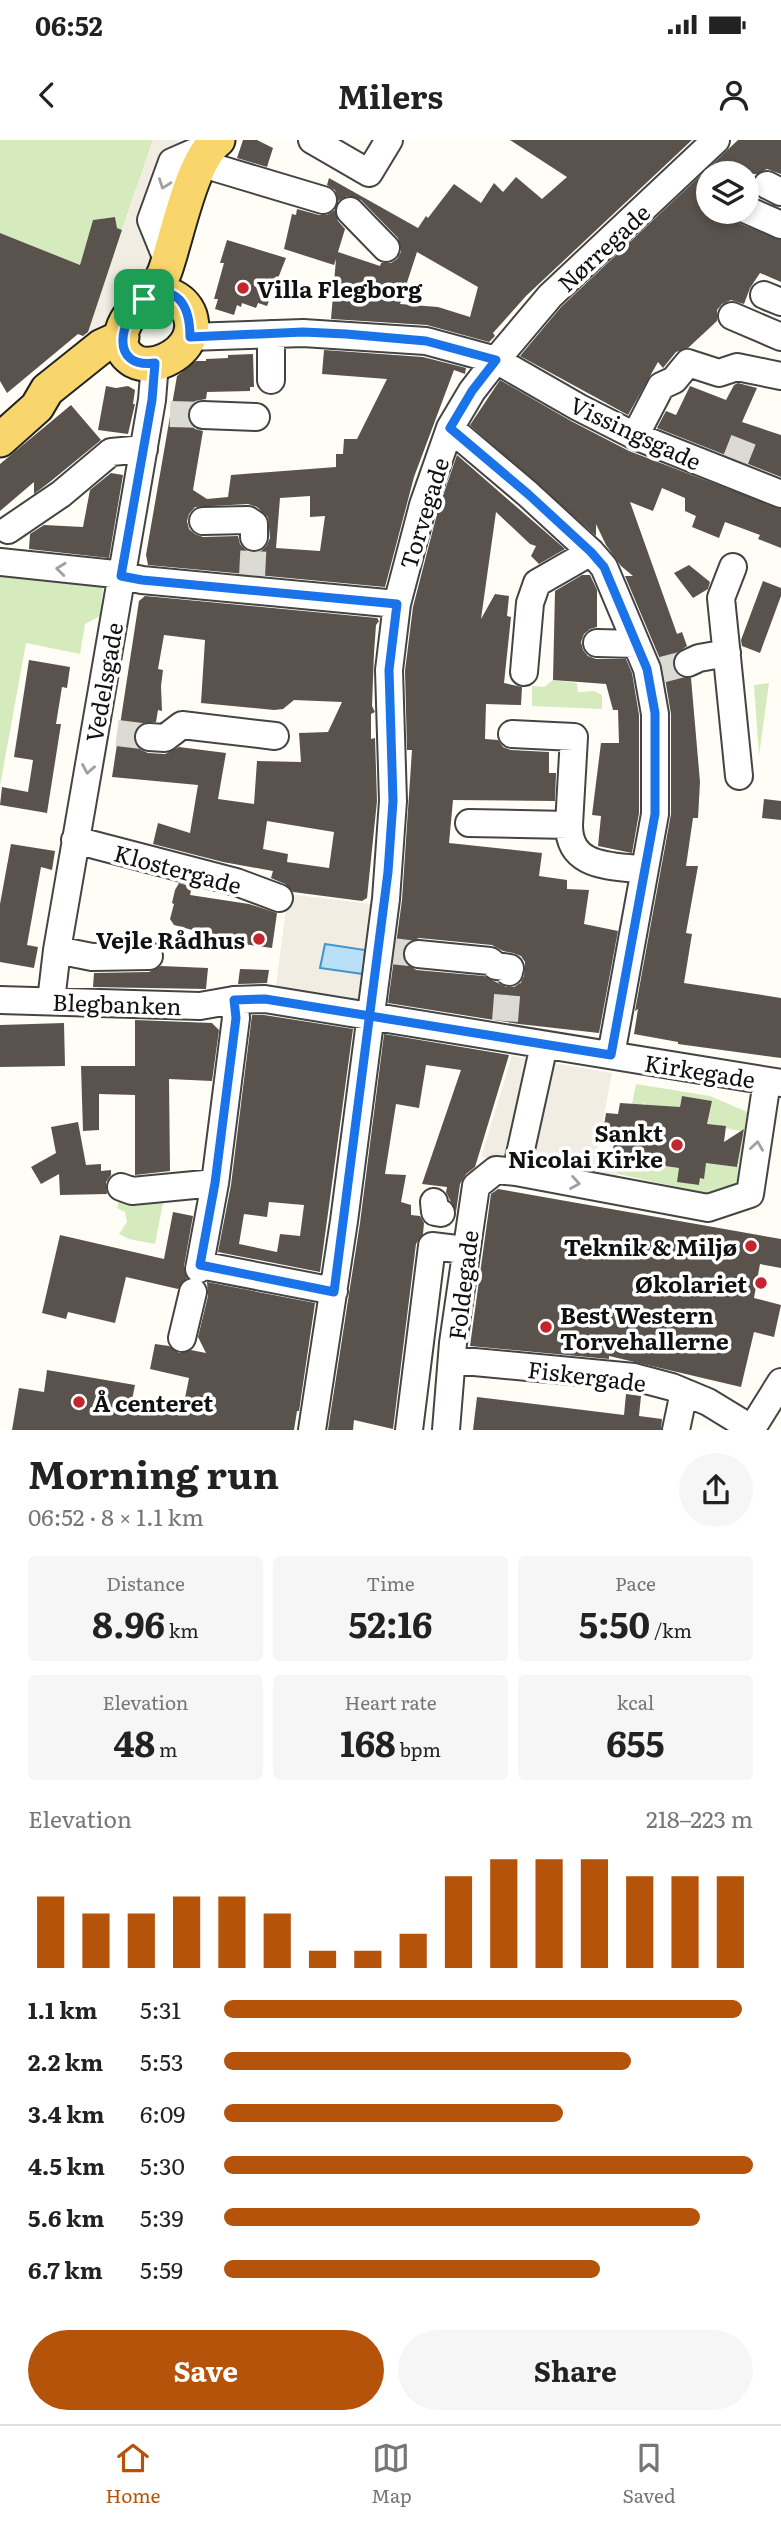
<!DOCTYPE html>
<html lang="en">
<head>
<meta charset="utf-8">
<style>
  :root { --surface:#fff; --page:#f6f6f6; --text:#222; --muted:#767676; --line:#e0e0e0; --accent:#b45309 }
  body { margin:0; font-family:Literata,serif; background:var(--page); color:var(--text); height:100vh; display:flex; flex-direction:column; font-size:26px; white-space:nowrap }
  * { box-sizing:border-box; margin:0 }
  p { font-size:23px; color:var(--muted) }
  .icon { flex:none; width:38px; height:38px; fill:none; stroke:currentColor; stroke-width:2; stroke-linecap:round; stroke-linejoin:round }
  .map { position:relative; height:1290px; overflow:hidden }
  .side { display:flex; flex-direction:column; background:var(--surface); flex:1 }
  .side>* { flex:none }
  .fabs { position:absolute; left:696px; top:21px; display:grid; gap:14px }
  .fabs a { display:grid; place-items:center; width:63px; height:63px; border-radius:50%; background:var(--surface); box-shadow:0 4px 10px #0003; font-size:35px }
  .pin { position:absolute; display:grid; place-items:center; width:60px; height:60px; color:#fff; margin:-30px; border-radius:14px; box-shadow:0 4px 10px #0006 }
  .round { display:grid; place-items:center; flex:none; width:74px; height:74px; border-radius:37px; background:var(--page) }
  .headline { display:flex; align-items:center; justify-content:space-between; height:119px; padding:0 28px }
  h1 { font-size:38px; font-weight:700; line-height:52px }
  .metrics { display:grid; grid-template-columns:repeat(3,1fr); gap:10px; height:119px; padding:7px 28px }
  .metrics div { display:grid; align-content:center; border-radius:7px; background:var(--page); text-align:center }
  .metrics b { font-size:35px; font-weight:700 }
  .metrics small { font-size:19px; font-weight:400 }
  .metrics p { font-size:19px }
  .chart { height:196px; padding:14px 28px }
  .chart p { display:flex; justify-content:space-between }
  .chart svg { width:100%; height:126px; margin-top:7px; stroke:var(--accent); stroke-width:6 }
  .button { display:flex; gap:14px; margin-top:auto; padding:14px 28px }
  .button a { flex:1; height:80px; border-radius:42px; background:var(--accent); color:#fff; font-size:28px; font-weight:700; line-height:80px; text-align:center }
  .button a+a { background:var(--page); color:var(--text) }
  ul { padding:0 28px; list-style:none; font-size:23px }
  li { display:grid; grid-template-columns:112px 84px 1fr; align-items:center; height:52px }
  li i { height:18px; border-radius:9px; background:var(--accent) }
  .status { display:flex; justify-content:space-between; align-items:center; height:49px; padding:0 35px; background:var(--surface); direction:ltr }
  .status svg { height:19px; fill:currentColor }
  header { display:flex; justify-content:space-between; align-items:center; height:91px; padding:0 28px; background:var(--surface); font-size:32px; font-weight:700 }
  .tabs { display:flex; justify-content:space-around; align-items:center; height:98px; border-top:2px solid var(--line); background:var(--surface); font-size:19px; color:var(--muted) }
  .tabs a { display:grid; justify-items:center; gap:4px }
  .tabs .current { color:var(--accent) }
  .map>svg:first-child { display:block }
</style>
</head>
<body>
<div class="status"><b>06:52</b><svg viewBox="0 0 49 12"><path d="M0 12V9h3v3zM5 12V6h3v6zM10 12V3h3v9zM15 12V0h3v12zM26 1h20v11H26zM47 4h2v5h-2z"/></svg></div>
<header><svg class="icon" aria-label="back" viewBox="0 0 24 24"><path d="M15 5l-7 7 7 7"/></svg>Milers<svg class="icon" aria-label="person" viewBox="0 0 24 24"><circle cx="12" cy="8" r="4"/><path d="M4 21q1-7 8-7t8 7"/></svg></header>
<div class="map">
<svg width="781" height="1290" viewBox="0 0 781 1290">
  <rect width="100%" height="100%" fill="#fffdf5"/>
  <path fill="#d5ebbd" d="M0,0H153L122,90L117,88L115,77L93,80L78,131L52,114L0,93Z
    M0,430L104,438L100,476L85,484L80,514L26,503L0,646Z
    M553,540L577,543L578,552L594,551L602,555V569L532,566V546L544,547Z
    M769,543L759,616L754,545Z
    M636,944L710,956L752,974L741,1042L709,1054L618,1034L605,1017L613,1010L639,1018L638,1022L680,1024L678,1042L699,1045L700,1038L703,1039L701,1022L740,1026L738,1023L743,994L746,992L744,989L741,991L725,988V986L723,988L707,985L712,961L682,956L679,971L662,968V965L659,968L645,966V962L642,965L632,964Z
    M126,1056L163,1063L155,1104L129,1099L119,1094L127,1082L125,1072L117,1068L119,1060Z"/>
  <path fill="#f1ede2" d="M153,0H176L192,6L160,126L99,198L86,197Z
    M288,754L396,767L383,887L273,868Z
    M512,916L612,933L598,1007L618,1034L620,1041L481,1017Z"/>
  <path fill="#b9e0f7" stroke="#3f96cf" stroke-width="2" d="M325,804L365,810L363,834L320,828Z"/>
  <path fill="#5a524d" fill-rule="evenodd" d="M243,0H257L273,8L267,27L237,18Z
    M510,0H692L526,156L493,193L495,196L489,202L427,185L331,179L336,119L334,125L284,109L292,74L296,75L297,69L319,75H327L335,70L338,81L345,89L338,112L380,126L381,123H391L397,119L401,112L398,98L361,60L347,56L338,61L335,50L327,45L329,38L418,88L426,76L428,78L454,44L481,63L494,43L503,52L516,37L542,59L567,37ZM417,112L478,147L470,177L438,167L400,164Z
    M738,0H781V34L767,29L757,34L709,33V72H731L735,80L741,84L781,100V142L760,133L750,148L744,164L731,160L722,164L717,170V181L688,208L676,212L663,228L658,222L628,275L520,216L561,167Z
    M115,77L117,88L122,90L88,192L83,196L78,194L7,253L0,241V93L80,125L93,80Z
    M227,100L286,118L267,166L258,163L256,168L242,163L241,167L237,165L234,175L215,169L218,159H214L224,123H220Z
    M324,210L423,217L466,228L465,234L454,230L414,337L385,447L148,425L146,415L177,236L196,221H206V219L228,218V215L253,214L254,247H250V251L207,252L206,259L195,261L187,274L189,283L195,289L203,291L193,350L207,359L228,357L231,335L336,327V314H343L344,299H357L387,239L322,234ZM310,356V377L325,376L320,411L276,408L280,358ZM248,364L257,367L268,377L270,398L267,405L261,411L253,413L246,410L240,404L238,396L203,397L195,394L189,389L187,381L189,374L195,367Z
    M500,240L571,281L629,311L781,369V408L758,399L760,395L725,382L719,398L692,387L696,376L685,371V358L662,348L653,371L630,362L677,494L682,492L687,506L675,514L672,521L673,529L679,536L691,538L700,642L698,678H693L686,726H698L686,793L692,794L684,843L781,858V918L678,904V902L634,894L638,869L635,871L671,674V574L663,526L625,436H633L621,426L606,405L596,384V396L470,285Z
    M738,243L757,248L742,282L781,295V337L657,288L666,271L676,275L690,246L726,260L734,245Z
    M106,246L116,248L128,246L135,250L133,264H135L128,294L98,290Z
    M71,265L101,300L51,341L34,354V342L0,371V324Z
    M457,315L565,409L539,424L531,416L536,406L530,404L496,372L481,479L495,454L509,456L507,476L511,477L504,543L522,547L521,565L486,564L485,599L498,600L503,607L511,610L549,612V633H556L555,661L453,660L449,703L542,713L539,736L567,740V749L589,750L584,784L618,791L599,893L519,884L388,863L402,760L412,610H407L405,531L413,467L438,370ZM419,798L492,805L503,811L513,813L521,816L525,822L524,836L520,843L514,847H506L484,836L416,830L404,821L402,813L406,804Z
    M111,333L123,335L109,418L29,409L30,394L44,385L83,387L90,350Z
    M689,425L710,442L708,449L693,458L674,433Z
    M582,435H590L597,450V487L590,489L584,494L581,502L583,510L588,516L596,519H626L632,533L639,575V673L632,713L598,706L601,676L592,675L601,603H619L618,570H613L606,544L553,540L555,451Z
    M763,441L781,448V456L760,513L742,506L741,500Z
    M145,456L377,478L379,481L376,485L374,513L372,566L375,572L371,574V599L375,598L377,661L367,758L362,761L293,752L285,744L271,738L273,731L223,722L153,704L158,683L190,693L198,645L112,637L139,461ZM164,495L205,500L201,563L274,570L283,569L294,560L342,562L328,592L299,593L301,622L257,621L254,664L218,659L226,613L179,607L165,614L148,613L141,610L135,605L133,597L136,588L143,583L156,582L158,570L162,571L161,546L163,530L158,529ZM267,681L334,692L329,728L287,722L288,714L263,709Z
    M29,520L70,527L67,548L62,547L56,584H61L47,673L0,665L2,647L28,652L33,620L14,617Z
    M764,659L781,661V680L762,678Z
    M11,704L55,711L52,730L41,727L27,805L38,807L34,828L0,822V764Z
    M179,743L192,747L190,755L249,764L277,773L272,808L199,798V794L195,793L196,791L174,785L170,779L174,764L172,763L175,750Z
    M161,826L208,828L206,849L93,847L94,833L149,832Z
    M240,829L269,830L267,843L238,844Z
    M252,875H264L353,889L320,1132L218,1112L231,1045ZM269,1062L304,1065L300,1096L280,1094L277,1112L239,1104L244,1074L267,1077Z
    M135,880L212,883L219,890L212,941L169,939L170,1031L135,1035V955L99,954V990L83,991L81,926H135Z
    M64,883L65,926L0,927V885Z
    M384,894L509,915L475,1027L466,1034L460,1044L456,1072L446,1052L447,1047L422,1044L461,930L426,925L419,968L396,964L385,1034L406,1035L401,1062L411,1065V1075L420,1076L424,1083L423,1094L416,1104L393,1289L354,1280L353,1290H328L360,1083Z
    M682,956L712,961L707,984L726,986L724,1002L744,989L737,1027L706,1023L704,1039L700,1038L699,1045L677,1042L679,1028L638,1022L639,1018L622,1015L623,1012L613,1010L614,1001L602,998L606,973L618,974L620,963L680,967Z
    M78,982L86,1025L101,1024V1031L111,1030V1035L106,1042L107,1054L60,1055L59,1034L41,1044L31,1027L56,1013L51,987Z
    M498,1049L781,1099V1128L760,1124L754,1158L781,1165L774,1197L754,1192L741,1247L609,1216V1219L470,1206L491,1054Z
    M173,1072L193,1076L184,1126L187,1138L178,1149L126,1137L115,1183L68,1172L66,1179L42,1173L60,1095L164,1119Z
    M207,1142L315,1163L299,1271H297L294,1290H12L19,1248L44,1252L47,1230L135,1245L132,1260L183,1268L189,1238L150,1229L155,1204L169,1206L179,1213L191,1210L206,1213L198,1197L208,1156Z
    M626,1254L641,1256L639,1276L662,1279L661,1290H473L477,1257L624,1275Z"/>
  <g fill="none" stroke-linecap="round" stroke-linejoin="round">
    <path stroke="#dbdad3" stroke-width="26" stroke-dasharray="26 13" stroke-linecap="butt" d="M170,274L203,275
      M734,324L745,296
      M252,437L254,397
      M657,531L688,523
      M117,593L149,597
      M391,811L418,814
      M505,881L509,832"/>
    <g stroke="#444" stroke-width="30">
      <path id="minor" d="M312,0L369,33L389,0
        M216,28L323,60
        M767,45L781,52
        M747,70L781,85
        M350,71L386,108
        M168,122L151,80L172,22L213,4
        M764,155L781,162
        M732,176L781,197
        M189,197L303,193L426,201L496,220L578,267L635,296L781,354
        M271,240V194
        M203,275L256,277
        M450,288L528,354L591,412L604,427L647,529L655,574V674L611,915
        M635,296L661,246L674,240L688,223L719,233L737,227L781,236
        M203,381L248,380L254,384V397
        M8,390L61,354L111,312L144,309
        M0,422L115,434L142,440L397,464
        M733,427L721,458L739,636
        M597,503L636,504
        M688,523L699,518L727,513
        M524,532L530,463L537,443L591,412
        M512,594L574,597L569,685
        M149,597L165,598L182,585L275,596
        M469,683L569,685C569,729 612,725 644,730
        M75,700L236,742L279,758
        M57,810L92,817L149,816
        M418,814L490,821L496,826L510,828L509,832
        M0,860L200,866L234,860L265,859L781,943
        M51,861L57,810L152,260L155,223
        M544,905L516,1032L708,1068L750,1054L767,941
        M121,1047L132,1051L215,1043
        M434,1062L435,1072L441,1073
        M200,1125L334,1151
        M199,1129L215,1043L236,878L234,860
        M182,1198L193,1152
        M453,1220L634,1237L672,1247L708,1262L754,1290
        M312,1290L344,1081L386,759L393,661L389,530L397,464L423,365L450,288L472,251L496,220L550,156L716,0
        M409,1290L432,1106L465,1110
        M446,1290L453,1203L476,1046L496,1030L516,1032
        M676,1290L684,1252
        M751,1290L781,1242"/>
    </g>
    <g stroke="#222" stroke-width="37">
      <path id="major" d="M163,154C183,156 198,177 189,198C181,216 153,231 134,221C102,202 135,157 163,154Z
        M152,155C157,147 162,139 165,131C177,98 191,20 218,0
        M0,300L37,267L47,250L102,206L122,197"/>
    </g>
    <use href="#minor" stroke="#fff" stroke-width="26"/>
    <use href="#major" stroke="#f9d66b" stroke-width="33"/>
  </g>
  <defs><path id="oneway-chevron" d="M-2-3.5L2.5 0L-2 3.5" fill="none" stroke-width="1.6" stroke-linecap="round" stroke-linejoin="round" transform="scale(1.75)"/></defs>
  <g stroke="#a0a0a0">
    <use href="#oneway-chevron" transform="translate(164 44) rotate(110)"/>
    <use href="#oneway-chevron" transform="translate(61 429) rotate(-174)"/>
    <use href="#oneway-chevron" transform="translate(88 629) rotate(100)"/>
    <use href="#oneway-chevron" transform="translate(757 1006) rotate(-82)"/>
    <use href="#oneway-chevron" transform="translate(575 1043) rotate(10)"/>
  </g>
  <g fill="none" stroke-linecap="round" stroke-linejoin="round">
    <g stroke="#fff" stroke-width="14">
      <path id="route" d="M144,159C119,180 109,229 155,223L152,260L121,436L142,440L397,464L389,530L393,661L388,732L334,1152L200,1125L215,1043L236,878L234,860L265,859L611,915L655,674V573L647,529L604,427L591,412L528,354L450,288L472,251L496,220L426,201L346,194L303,192L190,197C190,167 178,141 144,159"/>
    </g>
    <use href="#route" stroke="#1a73e8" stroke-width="9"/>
  </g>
  <g fill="#c4262e" stroke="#fff" stroke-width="2.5">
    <circle cx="243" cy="148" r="7"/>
    <circle cx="259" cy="799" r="7"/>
    <circle cx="677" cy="1005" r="7"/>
    <circle cx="751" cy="1106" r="7"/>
    <circle cx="761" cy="1143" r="7"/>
    <circle cx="546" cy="1187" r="7"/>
    <circle cx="79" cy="1262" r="7"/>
  </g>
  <g text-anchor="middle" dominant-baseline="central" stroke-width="7" stroke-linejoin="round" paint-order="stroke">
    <g font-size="23" fill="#111" stroke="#fff">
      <text transform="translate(603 107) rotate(-43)">Nørregade</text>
      <text transform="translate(636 292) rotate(25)">Vissingsgade</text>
      <text transform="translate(423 373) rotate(-73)">Torvegade</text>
      <text transform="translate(103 542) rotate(-80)">Vedelsgade</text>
      <text transform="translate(178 728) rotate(15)">Klostergade</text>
      <text transform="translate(117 863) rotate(2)">Blegbanken</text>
      <text transform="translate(700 930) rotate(9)">Kirkegade</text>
      <text transform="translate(462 1145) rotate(-83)">Foldegade</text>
      <text transform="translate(587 1235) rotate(7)">Fiskergade</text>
    </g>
    <g font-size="23" font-weight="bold" fill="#111" stroke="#fff" text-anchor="end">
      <text x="257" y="148" text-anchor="start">Villa Flegborg</text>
      <text x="245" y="799">Vejle Rådhus</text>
      <text x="663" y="992">Sankt<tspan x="663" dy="26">Nicolai Kirke</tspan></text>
      <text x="737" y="1106">Teknik &amp; Miljø</text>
      <text x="747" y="1143">Økolariet</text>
      <text x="560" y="1174" text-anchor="start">Best Western<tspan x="560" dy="26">Torvehallerne</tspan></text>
      <text x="93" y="1262" text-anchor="start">Å centeret</text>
    </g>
  </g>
</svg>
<div class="fabs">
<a><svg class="icon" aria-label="layers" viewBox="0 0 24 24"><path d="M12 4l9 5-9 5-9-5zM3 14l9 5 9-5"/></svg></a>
</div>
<div class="pin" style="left:144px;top:159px;background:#1e9e55"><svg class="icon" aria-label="arrive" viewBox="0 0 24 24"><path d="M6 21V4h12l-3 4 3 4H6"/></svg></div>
</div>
<section class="side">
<div class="headline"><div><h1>Morning run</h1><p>06:52 · 8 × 1.1 km</p></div><a class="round"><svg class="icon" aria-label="share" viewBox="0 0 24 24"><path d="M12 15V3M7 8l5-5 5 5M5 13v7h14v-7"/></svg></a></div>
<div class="metrics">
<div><p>Distance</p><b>8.96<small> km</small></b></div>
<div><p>Time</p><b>52:16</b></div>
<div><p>Pace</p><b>5:50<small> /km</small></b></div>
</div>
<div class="metrics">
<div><p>Elevation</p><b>48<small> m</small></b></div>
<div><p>Heart rate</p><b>168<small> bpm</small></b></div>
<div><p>kcal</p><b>655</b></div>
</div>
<div class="chart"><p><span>Elevation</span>218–223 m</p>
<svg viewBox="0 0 160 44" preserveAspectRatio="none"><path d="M5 44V19M15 44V25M25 44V25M35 44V19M45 44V19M55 44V25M65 44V38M75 44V38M85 44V32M95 44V12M105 44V6M115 44V6M125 44V6M135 44V12M145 44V12M155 44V12"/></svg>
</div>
<ul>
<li><b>1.1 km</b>5:31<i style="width:98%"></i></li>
<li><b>2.2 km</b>5:53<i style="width:77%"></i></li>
<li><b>3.4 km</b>6:09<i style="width:64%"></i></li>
<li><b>4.5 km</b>5:30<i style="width:100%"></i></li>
<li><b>5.6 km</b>5:39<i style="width:90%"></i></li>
<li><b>6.7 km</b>5:59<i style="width:71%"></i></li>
</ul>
<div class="button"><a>Save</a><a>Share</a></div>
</section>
<nav class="tabs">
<a class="current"><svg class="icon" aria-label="home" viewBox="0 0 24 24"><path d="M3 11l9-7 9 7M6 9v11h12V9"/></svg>Home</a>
<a><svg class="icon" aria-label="map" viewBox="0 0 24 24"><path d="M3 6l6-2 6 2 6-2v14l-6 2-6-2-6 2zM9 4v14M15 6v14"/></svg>Map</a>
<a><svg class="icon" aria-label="saved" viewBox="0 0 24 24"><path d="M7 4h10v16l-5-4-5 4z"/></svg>Saved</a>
</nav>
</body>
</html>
